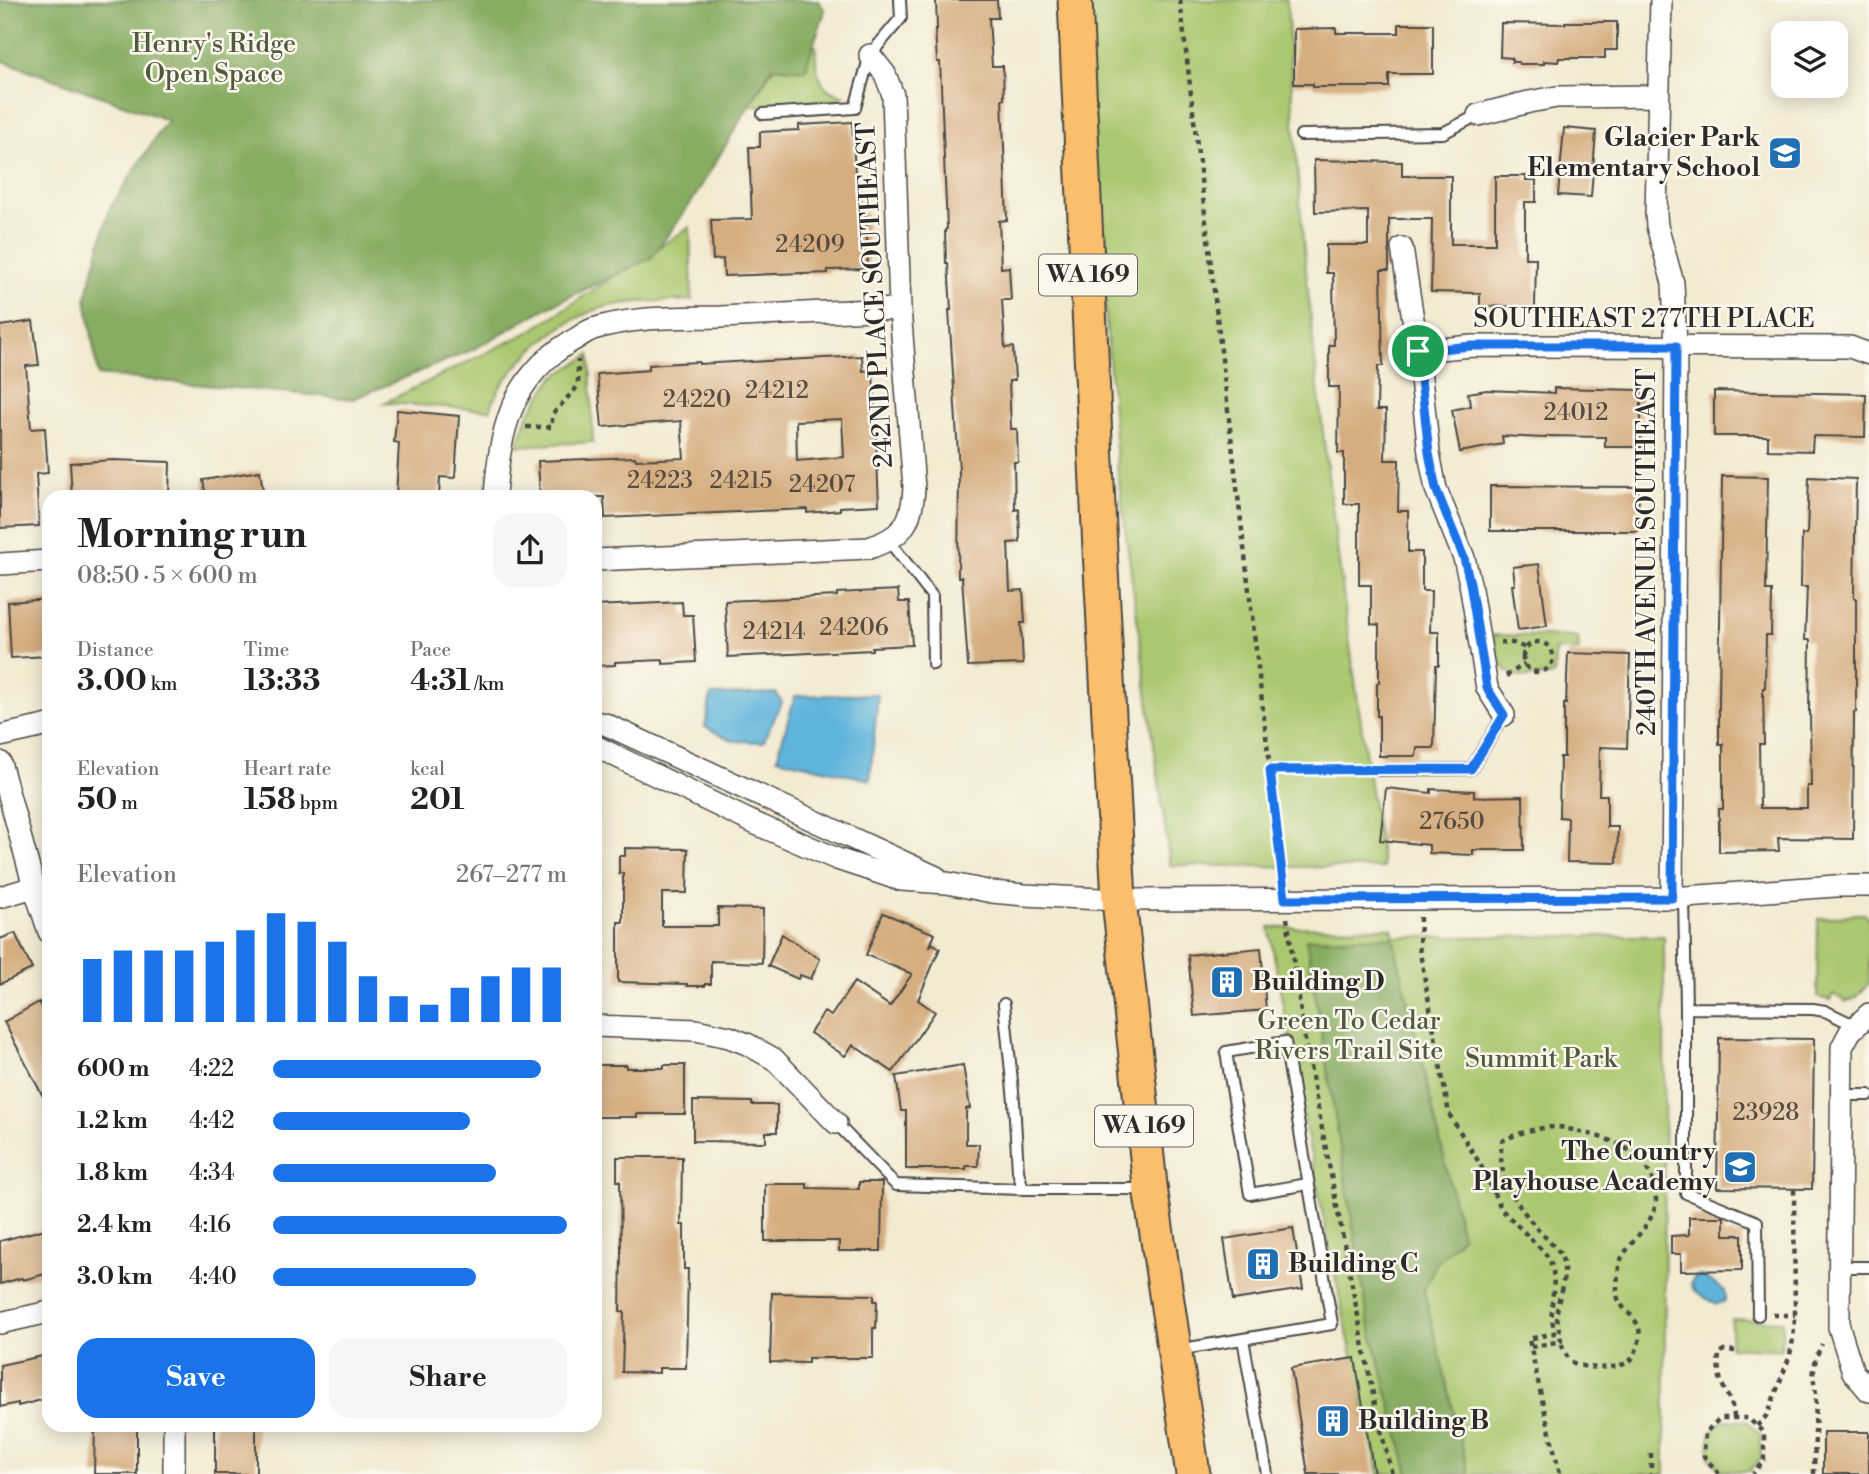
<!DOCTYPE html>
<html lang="en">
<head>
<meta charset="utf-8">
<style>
  :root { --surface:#fff; --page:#f6f6f6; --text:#222; --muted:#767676; --accent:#1a73e8 }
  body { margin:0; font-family:"Libre Bodoni",serif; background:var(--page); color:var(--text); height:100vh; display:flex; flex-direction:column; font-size:26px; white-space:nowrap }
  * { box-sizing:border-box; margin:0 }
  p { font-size:23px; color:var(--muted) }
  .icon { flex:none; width:38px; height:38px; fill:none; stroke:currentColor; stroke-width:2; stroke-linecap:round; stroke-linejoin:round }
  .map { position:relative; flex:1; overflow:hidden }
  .details { position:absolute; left:42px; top:490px; width:560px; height:942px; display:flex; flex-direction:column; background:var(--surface); border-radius:21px; box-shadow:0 4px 18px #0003 }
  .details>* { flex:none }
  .tools { position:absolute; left:1771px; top:21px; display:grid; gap:14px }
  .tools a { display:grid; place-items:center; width:77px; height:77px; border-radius:14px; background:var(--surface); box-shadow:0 4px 18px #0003; font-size:35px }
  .pin { position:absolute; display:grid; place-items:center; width:60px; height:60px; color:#fff; margin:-30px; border:4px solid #fff; border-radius:50%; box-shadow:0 2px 7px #0007 }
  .round { display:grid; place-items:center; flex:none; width:74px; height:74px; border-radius:21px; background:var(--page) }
  .summary { display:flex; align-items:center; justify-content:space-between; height:119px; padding:0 35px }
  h1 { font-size:38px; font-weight:700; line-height:52px }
  .stats { display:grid; grid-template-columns:repeat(3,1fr); gap:10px; height:119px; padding:7px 35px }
  .stats div { display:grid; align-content:center }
  .stats b { font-size:30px; font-weight:700 }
  .stats small { font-size:19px; font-weight:400 }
  .stats p { font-size:19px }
  .chart { height:196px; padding:14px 35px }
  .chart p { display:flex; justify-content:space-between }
  .chart svg { width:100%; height:126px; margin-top:7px; stroke:var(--accent); stroke-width:6 }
  .primary-button { display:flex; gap:14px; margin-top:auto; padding:14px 35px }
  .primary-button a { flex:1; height:80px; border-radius:21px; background:var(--accent); color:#fff; font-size:28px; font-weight:700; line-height:80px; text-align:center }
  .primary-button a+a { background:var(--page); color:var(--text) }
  ul { padding:0 35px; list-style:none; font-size:23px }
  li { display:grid; grid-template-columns:112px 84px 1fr; align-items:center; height:52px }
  li i { height:18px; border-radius:9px; background:var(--accent) }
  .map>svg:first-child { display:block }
</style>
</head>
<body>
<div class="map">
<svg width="1869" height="1474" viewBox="0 0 1869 1474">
  <rect width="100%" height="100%" fill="#fbf7ec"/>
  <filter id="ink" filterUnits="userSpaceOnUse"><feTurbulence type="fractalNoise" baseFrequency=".0143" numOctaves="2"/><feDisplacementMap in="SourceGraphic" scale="14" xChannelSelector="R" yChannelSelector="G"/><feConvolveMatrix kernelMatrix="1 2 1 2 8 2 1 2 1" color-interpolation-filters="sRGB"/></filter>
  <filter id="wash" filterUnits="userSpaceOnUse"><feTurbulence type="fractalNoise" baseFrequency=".00686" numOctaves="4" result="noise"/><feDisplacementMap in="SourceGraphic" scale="28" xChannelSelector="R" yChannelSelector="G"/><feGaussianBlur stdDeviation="1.57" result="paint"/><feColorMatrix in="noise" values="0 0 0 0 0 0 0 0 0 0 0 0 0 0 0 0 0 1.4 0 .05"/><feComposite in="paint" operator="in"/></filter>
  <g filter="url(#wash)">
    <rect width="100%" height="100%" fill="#f3ead2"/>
    <path fill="#aac86f" stroke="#6a7a4d" stroke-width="2" d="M1085,0H1287C1291,79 1296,159 1303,238C1322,449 1350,659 1383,868L1170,865L1118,475L1094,166Z
      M816,46C815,61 816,79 828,89C832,93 840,94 845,96L832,101L749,106L786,48Z
      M690,227L692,300C664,302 627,300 601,308C560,321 525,352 501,386C496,393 493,403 490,410L384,403L529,332Z
      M590,355L593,442L517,446L529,413L554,377Z
      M1493,635L1578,637L1579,650H1555L1554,675C1512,680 1502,680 1493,635Z
      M1857,914H1865L1869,918V983L1856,998L1846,1002L1833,994L1830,1000L1817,997L1818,919Z
      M1269,927L1392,928L1394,937L1664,936L1665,1474H1379C1336,1293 1301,1110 1269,927Z
      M1732,1319L1783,1321L1781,1350L1730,1347Z
      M1723,1420L1747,1421L1761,1436V1458L1750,1471H1721L1709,1456L1710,1434Z"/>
    <path fill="#87ac62" stroke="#596c46" stroke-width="2" d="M0,0H818L825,11L805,70L772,67L693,200L651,258L550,306L474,349L353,399L98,375L86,298L109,210L167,120L0,60Z
      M1393,937L1462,1236L1435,1265L1424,1291L1469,1474H1409L1368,1319L1306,939Z"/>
    <path fill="#5fb4db" stroke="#457083" stroke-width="2" d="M776,693L782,702L763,742L733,741L705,727L711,695Z
      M878,694L870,780L777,758L795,696Z
      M1698,1276H1703L1725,1291L1726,1298L1725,1301L1718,1304C1708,1299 1693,1295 1691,1283L1694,1278Z"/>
    <g id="blocks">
      <path fill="#d6ad80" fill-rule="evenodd" d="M936,0H997L998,18H989L992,66H1003L1004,99H1002L1007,220L999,221L1001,268L1009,267L1011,300H1002L1005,348L1013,347L1015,380L1009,381L1011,429H1017L1018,462H1014L1015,510L1019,509L1020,542L1008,543L1010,591L1023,590L1025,623H1021L1023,664L968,666L962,577H958L959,470L949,310H951L948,263H946L945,230L947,229L940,62H937L935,29H937Z
        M1565,22H1617V50H1605V58H1559L1558,62L1544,61V64H1519V62H1512V58L1500,57L1501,23L1565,24Z
        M1399,24H1433V74H1389V87H1313V84H1294V29L1336,28V33H1399Z
        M852,122L855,173H858L860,214L866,213L868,269L828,270V273L803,274V273L724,276L723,259L713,260L711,220L752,219L749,147H760V132L799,130V125Z
        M1564,128L1596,131L1591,197L1558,195Z
        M1314,160L1402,162V176H1451V244H1495V176H1526V180H1536V202H1525V258H1536L1535,307L1480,306V293L1431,292L1432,219H1389V270H1381L1383,366H1378L1377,410H1386L1385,460H1399L1398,511H1408V552H1422V591H1431L1430,632H1439V665H1436L1434,748H1417L1416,756H1379V716H1377V683H1379V625L1371,624V585H1359V504H1344V453H1338L1339,387H1329V345H1334L1333,273H1326V245H1368V211L1315,212Z
        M33,321L39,365L26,366L31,429L45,428L48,473L36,474L39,526L0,528V326Z
        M862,356L863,371L873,370L879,505L840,507V510L807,513V509L605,518L604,497H540L538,461L635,457L636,460L684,458L681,421L602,427L597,374L649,370V365L678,363L699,362V364L751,361V362ZM842,419L844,457L797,461L796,421Z
        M1554,388L1641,390V447H1605V437L1547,436L1546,438L1502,436L1503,444L1460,452L1452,410L1471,406L1468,393L1487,390L1554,393Z
        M1714,391L1866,394L1865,437L1813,436L1812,451L1768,450V436H1714Z
        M397,410L459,416L455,478L440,477L439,497H396L399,443L394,442Z
        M113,460L170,462L169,497H72L70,463Z
        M260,471L264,497H206L203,480Z
        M1722,476L1768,477L1766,591H1772L1771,635H1766L1765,688H1763L1764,744H1759L1760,808H1807V786H1811L1810,711H1809L1810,640H1805L1807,587H1801L1802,534H1807L1809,477L1856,479L1854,598H1856V712H1854L1853,839L1778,838L1779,851L1719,852V809H1723V744H1719V701Z
        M1490,486L1639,487L1638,531H1490Z
        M1539,564L1547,626L1518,630L1512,585H1515L1513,567Z
        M898,590L899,602H909L912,645L872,647V650L728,657L725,601L837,596V593Z
        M49,599V656L11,658L8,602Z
        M682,602L683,615H693L696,662L663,664V660L615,662V665L595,666V606Z
        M1568,653L1630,655L1627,748L1600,747L1599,795H1607V827H1618L1617,863L1567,862L1568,818L1559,817L1560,757H1564V704H1566Z
        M1386,788L1431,793V789L1474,791V797L1523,796L1524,850H1473V855L1429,853V845L1380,840Z
        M625,848L688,849L687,893H662V926H718V908L763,909L762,963L711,961V984H705V986H687V984L618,982V922H623V873H619V856H625Z
        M883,913L935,934L930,946L933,944L940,948L918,1000L935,1012L893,1072L853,1045L845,1056L810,1033L824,1012L831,1016L854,982L890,1006L912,974L866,955Z
        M15,933L32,969L0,984V939Z
        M782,934L820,959L811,979L800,975L798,979L768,966Z
        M1261,948L1266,1010L1194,1016L1188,955Z
        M39,1002L49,1019V1108L4,1022Z
        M1719,1038L1814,1039L1812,1189L1717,1188Z
        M595,1065H626V1068H664V1065H685V1114H637V1117H595Z
        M963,1065L970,1108L966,1109V1144H979L978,1166H966V1169H906V1111H901L896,1076Z
        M693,1101L752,1102V1105H777V1132H766V1142L693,1141Z
        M617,1157H682L681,1225H684V1269H688L686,1368H659V1373L622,1372L624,1312H620L621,1251L620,1181H617Z
        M859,1182H882L881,1251H839V1241H765V1184H807V1188L859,1189Z
        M1689,1217H1724V1235H1742V1270L1681,1271V1254H1671V1236L1689,1235Z
        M49,1228V1273L23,1280L22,1278L0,1284V1241Z
        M1293,1228L1303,1289L1233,1300L1224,1239Z
        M772,1293L874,1295V1301H877L876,1328H873V1358H808V1363L770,1362Z
        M47,1355L49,1364V1398L18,1406V1403L0,1407V1365Z
        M1355,1358L1374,1474H1308L1291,1368Z
        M95,1424H137V1474H94Z
        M215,1424H256V1474H215Z
        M1823,1432H1869V1474H1823Z"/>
    </g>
  </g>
  <g filter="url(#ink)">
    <use href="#blocks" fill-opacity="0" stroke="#494844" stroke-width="2"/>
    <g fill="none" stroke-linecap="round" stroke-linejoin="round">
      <g stroke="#494844" stroke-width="14">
        <path id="service" d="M763,114L855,108L870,55L901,18L900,0
          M1301,135L1443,133L1478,115
          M889,541L932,596L933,664
          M1379,770L1471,769L1504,715
          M1684,897L1686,1008L1813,1009L1825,1011L1856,1026
          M1004,1004L1014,1101L1018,1171L1023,1189H1148
          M1686,1008V1193L1757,1222L1758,1315
          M1841,1095H1869
          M836,1123L896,1185L1023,1189
          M1839,1267H1869
          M1243,1339L1267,1474
          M1177,1350L1332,1324L1285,1042L1226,1052L1250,1194L1308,1184"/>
      </g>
      <g stroke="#494844" stroke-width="24">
        <path id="minor" d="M1661,0L1656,214L1657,226L1673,283L1676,346L1672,898
          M1478,115L1529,102L1557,97L1658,96
          M1402,248L1418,351L1429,453L1436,489L1464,558L1470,583L1487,688L1504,715
          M1418,351L1472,346L1850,347L1869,354
          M495,497C499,432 511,378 570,342C578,338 585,332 593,329C634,316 678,318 720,317C780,314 840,311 900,309
          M595,560L869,548C902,537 912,524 914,488L900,309L893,95L885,74L870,55
          M0,564L49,561
          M595,722L605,724L936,877
          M0,736L49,725
          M595,746L754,823L837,859L901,880L947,883L992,892L1025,895L1119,900L1672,898L1835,886H1869
          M0,762L34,887L49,932
          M0,897L34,887
          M1869,1014L1850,1032L1842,1047L1839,1314V1327L1853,1372L1869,1391
          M595,1026L696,1030L729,1037L747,1044L774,1059L836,1123
          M0,1323L49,1312
          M174,1474V1424"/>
      </g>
      <g stroke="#494844" stroke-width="37">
        <path id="primary" d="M1075,0L1100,550L1119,900L1151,1194L1193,1474"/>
      </g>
      <path stroke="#494844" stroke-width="4.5" stroke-dasharray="5 5" stroke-linecap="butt" d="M1180,0L1283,881
        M526,427H552V415L578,386V360
        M1500,642L1513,643L1526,648
        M1523 657a15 15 0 1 1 30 0a15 15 0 1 1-30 0Z
        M1506,676L1525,664
        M1270,770H1364
        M1420,917L1419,947L1449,1114L1480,1164L1502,1210L1544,1252C1558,1268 1553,1286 1552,1305C1551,1315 1553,1324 1554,1333L1529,1339L1542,1400L1560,1474
        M1287,918L1305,1040L1377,1415L1392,1474
        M1773,1315H1795
        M1531,1347L1561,1341C1560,1332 1557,1322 1557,1313C1558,1292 1571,1272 1559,1252C1531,1221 1494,1187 1502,1141C1517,1133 1536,1128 1553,1127C1562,1126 1571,1130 1580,1132C1609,1138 1640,1149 1652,1179C1654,1186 1656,1193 1656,1200C1655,1223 1631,1240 1621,1259C1618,1268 1617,1282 1617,1291C1616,1316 1655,1315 1633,1357C1627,1370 1586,1370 1574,1363C1566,1358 1563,1349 1561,1341
        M1734,1418C1734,1405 1728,1398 1723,1386C1718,1375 1718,1365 1719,1353L1724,1350L1735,1351
        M1757,1426L1768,1414L1771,1405L1789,1358L1792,1346L1795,1320L1794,1189
        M1651,1453V1474
        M1719,1474L1704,1456L1705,1433L1720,1418H1748L1764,1433V1460L1753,1474
        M1814,1474L1816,1393L1813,1377L1816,1357L1822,1344"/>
      <use href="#service" stroke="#fff" stroke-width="10"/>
      <use href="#minor" stroke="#fff" stroke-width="21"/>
      <use href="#primary" stroke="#fabe6d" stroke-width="33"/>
    </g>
  </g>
  <g fill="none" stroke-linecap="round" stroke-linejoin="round" filter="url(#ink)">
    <g stroke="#fff" stroke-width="14">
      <path id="route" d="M1472,346H1676L1672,898L1285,899L1270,770L1471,769L1504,715L1487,688L1470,583L1464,558L1436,489L1429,453L1418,351Z"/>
    </g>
    <use href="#route" stroke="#1a73e8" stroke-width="9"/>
  </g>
  <defs>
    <g id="school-square" transform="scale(1.75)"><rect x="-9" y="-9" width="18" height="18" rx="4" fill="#1f6fb2" stroke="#fbf7ec"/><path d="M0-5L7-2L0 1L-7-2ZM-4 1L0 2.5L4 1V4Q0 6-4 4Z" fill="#fff"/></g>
    <g id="building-square" transform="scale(1.75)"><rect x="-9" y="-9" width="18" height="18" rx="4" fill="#1f6fb2" stroke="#fbf7ec"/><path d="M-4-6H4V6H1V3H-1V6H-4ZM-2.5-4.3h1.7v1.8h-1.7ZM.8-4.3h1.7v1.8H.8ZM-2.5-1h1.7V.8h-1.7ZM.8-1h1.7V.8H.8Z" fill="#fff"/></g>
  </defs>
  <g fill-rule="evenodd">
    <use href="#school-square" x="1785" y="153"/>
    <use href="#building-square" x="1227" y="982"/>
    <use href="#school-square" x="1740" y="1167"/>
    <use href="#building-square" x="1263" y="1264"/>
    <use href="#building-square" x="1333" y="1421"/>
  </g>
  <g text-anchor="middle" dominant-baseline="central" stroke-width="5" stroke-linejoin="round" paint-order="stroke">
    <g font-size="23" fill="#564c40">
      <text x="810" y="245">24209</text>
      <text x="777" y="391">24212</text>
      <text x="697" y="400">24220</text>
      <text x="1576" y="413">24012</text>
      <text x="660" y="481">24223</text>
      <text x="741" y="481">24215</text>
      <text x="822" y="485">24207</text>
      <text x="854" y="628">24206</text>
      <text x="774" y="632">24214</text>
      <text x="1452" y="822">27650</text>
      <text x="1766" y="1113">23928</text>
    </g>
    <g fill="#fbf7ec" stroke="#696865" stroke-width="2">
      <rect x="1039" y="254.5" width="98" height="41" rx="5"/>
      <rect x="1095" y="1105.5" width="98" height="41" rx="5"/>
    </g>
    <g font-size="24" font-weight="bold" fill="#2b2b2b">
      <text x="1088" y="275">WA 169</text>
      <text x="1144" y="1126">WA 169</text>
    </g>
    <g font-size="26" fill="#515a3f" stroke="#fbf7ec">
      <text x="214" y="44">Henry's Ridge<tspan x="214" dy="30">Open Space</tspan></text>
      <text x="1349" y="1021">Green To Cedar<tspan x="1349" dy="30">Rivers Trail Site</tspan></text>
      <text x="1541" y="1059">Summit Park</text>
    </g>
    <g font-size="26" font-weight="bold" fill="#2b2b2b" stroke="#fbf7ec" text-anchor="start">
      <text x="1760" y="138" text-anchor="end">Glacier Park<tspan x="1760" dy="30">Elementary School</tspan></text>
      <text x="1252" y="982">Building D</text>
      <text x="1716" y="1152" text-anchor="end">The Country<tspan x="1716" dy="30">Playhouse Academy</tspan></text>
      <text x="1288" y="1264">Building C</text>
      <text x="1358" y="1421">Building B</text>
    </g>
    <g font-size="26" fill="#2b2b2b" stroke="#fbf7ec">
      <text transform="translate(875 295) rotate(-93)">242ND PLACE SOUTHEAST</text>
      <text x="1644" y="319">SOUTHEAST 277TH PLACE</text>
      <text transform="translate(1647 552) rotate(-90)">240TH AVENUE SOUTHEAST</text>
    </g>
  </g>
</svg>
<div class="tools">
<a><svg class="icon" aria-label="layers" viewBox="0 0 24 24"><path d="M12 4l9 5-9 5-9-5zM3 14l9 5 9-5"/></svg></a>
</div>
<div class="pin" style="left:1418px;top:351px;background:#1e9e55"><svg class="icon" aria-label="arrive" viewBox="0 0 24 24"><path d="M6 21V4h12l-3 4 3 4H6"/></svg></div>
<section class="details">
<div class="summary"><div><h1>Morning run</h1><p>08:50 · 5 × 600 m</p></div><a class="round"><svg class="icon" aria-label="share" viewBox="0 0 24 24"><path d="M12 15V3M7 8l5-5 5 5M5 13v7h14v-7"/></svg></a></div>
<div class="stats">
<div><p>Distance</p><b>3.00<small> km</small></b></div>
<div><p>Time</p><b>13:33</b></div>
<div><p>Pace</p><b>4:31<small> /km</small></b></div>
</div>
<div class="stats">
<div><p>Elevation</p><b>50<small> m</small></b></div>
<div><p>Heart rate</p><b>158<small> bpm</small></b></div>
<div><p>kcal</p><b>201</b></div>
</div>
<div class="chart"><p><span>Elevation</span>267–277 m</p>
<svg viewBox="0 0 160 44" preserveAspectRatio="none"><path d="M5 44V22M15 44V19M25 44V19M35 44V19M45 44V16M55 44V12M65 44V6M75 44V9M85 44V16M95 44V28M105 44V35M115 44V38M125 44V32M135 44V28M145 44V25M155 44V25"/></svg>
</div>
<ul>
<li><b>600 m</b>4:22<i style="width:91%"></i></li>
<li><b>1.2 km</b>4:42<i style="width:67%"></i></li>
<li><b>1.8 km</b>4:34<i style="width:76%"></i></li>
<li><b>2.4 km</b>4:16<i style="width:100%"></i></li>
<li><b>3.0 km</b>4:40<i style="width:69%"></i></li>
</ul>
<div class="primary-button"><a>Save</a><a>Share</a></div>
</section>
</div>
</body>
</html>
